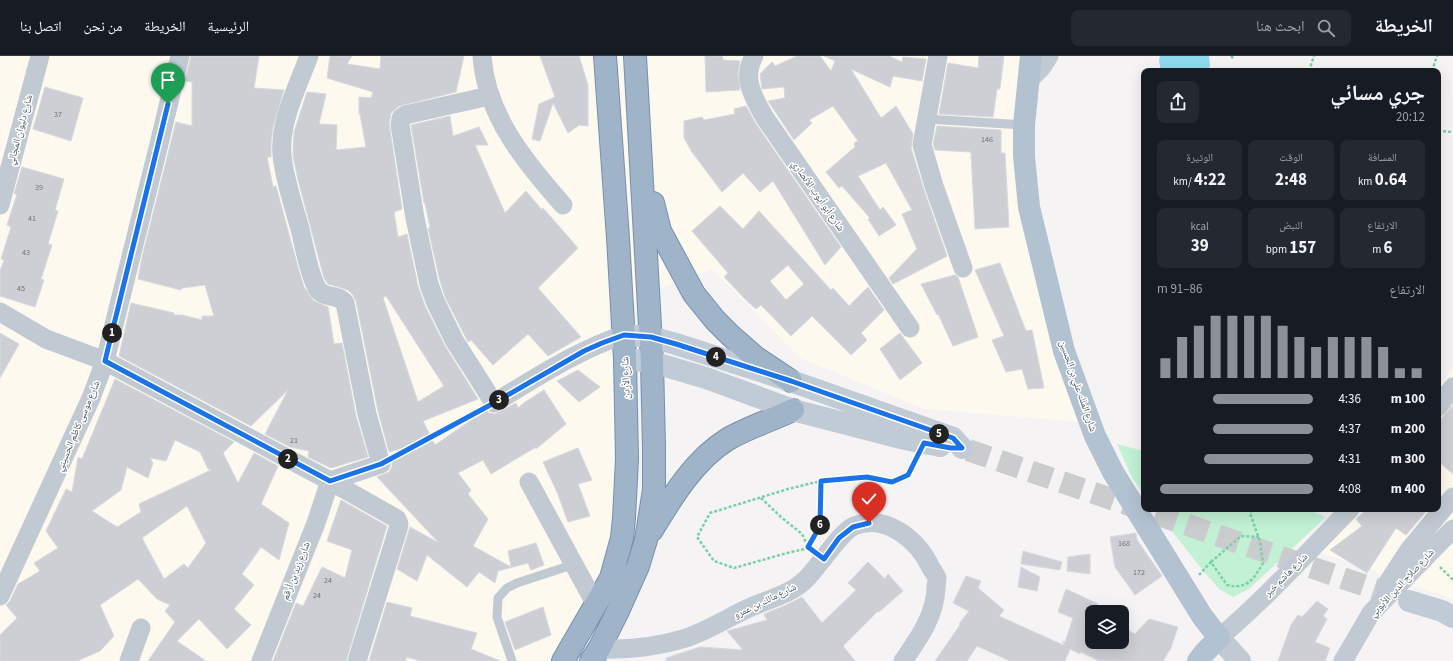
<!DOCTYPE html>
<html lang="ar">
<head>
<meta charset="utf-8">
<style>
  :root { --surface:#171b24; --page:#242831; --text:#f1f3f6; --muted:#9ea1a6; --line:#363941; --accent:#8c9099 }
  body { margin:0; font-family:"Source Sans 3","Noto Naskh Arabic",sans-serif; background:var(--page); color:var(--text); direction:rtl; height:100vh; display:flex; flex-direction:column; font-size:15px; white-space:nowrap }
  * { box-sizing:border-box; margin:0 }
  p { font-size:13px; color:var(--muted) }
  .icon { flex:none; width:22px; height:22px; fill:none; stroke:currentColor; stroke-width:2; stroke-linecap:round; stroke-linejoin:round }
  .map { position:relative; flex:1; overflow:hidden; direction:ltr }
  .sheet { position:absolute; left:1141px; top:12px; width:300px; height:444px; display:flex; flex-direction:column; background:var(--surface); border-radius:8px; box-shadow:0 4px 16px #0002; direction:rtl }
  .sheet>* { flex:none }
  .buttons { position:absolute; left:1085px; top:549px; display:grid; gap:8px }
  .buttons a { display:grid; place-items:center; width:44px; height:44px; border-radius:8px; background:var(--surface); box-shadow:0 4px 16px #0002; font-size:20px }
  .pin { position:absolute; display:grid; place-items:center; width:34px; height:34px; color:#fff; margin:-41px -17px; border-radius:50% 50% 50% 0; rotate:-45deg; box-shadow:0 0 4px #0007 }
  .pin .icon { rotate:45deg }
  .km { position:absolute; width:20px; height:20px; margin:-10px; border-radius:50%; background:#222; color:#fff; font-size:11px; line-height:20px; text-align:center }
  .round { display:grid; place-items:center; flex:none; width:42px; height:42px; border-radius:8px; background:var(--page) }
  .summary { display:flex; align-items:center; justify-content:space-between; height:68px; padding:0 16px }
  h1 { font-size:22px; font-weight:700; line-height:30px }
  .metrics { display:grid; grid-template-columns:repeat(3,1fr); gap:6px; height:68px; padding:4px 16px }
  .metrics div { display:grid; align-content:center; border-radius:8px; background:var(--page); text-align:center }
  .metrics b { font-size:17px; font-weight:700 }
  .metrics small { font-size:11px; font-weight:400 }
  .metrics p { font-size:11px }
  .chart { height:112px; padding:8px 16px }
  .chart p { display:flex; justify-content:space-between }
  .chart svg { width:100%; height:72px; margin-top:4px; stroke:var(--accent); stroke-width:6 }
  ul { padding:0 16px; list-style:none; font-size:13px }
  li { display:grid; grid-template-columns:64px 48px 1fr; align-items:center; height:30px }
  li i { height:10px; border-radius:5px; background:var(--accent) }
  header { display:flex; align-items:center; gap:24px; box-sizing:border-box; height:56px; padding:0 20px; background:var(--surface); border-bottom:1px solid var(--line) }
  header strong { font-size:19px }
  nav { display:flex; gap:22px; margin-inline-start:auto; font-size:14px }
  .search { width:280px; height:36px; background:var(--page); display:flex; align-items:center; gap:10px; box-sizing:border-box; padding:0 14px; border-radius:8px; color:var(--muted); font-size:15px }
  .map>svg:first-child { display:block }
</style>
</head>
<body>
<header>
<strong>الخريطة</strong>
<div class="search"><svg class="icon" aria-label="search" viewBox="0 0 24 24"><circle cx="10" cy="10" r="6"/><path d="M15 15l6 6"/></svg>ابحث هنا</div>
<nav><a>الرئيسية</a><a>الخريطة</a><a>من نحن</a><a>اتصل بنا</a></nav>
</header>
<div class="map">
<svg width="1453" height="605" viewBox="0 0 1453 605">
  <rect width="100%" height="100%" fill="#f5f3f3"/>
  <path fill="#fdf9ef" d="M0,0H1034L1023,166L1082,366L924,353L800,302L712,213L607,253L633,474L555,605H0Z
    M1453,310V543L1315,495L1356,453H1438V333Z"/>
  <path fill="#c3f1d5" d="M1117,388L1144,395V438L1132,422Z
    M1155,453H1307L1326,461L1249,533L1233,541L1219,533L1196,506Z"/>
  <path fill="#90daee" d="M1160,0H1209L1210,10L1208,15H1161L1159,5Z"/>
  <path fill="#cdcfd5" stroke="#d7d9de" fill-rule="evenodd" d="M191,0H259L254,32L284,34L273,71L271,87V101H267L273,131L276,130L299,215L304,231L314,245L328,251L334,288L342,287L356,360L368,401L331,412L308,401L309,395L290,391L265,378L288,334L251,370L119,300L131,247L174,257V259H182L202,264V260H214L205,229L182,232L181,234L138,223L142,201L176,66L192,70V26L185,25Z
    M330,0H352L347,8L380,13L381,0H464L456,36L399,50L391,57L389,67L402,153L394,156L398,181L407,178L418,230L425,250L445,290L478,343L423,365L435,389L486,354L489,357L495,358L516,347L518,352L525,346L544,334L566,368L536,393V391L491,418L483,404L458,417L471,434L468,438L488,463L473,490L511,511L508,495L536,487L544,509L531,514L528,507L498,515L495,527L479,516L467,531L427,499L417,525L397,513L410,471L439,487L377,421L389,416L392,411V406L408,391L389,396L378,355L356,245L353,239L348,234L328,228L324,222L298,124L293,100L294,76L307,36L326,38L319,68L337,69L336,94L366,91L360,58H359V41L371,42L373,36L327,22ZM386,240L444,330L418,346L383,242Z
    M540,0H579L588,29V70L579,69L568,77L553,47L540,85L532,83L539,48L555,41Z
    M705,0H722L723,4L740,5L738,17L740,34L706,36Z
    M797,0H820L831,15L835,5L824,0H889L902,6L903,1L926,3L922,25L893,20L890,31L851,13L881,62L896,50L913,78L911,92L924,134L947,200L893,228L889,222L917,193L902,158L912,154L886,107L858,120L880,154L883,151L896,169L879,180L868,163L870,162L842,130L839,132L826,116L855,91L854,87L858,85L833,50L809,64L812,67L794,84L768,45L785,42L784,31L762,33L760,18L772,6L775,10Z
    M979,0H1004L1000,33H997L993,61L939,58L948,7L978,12Z
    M45,31L83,42L71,85L33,73Z
    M746,50L756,68L841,191L825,209L773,125L760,136L743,117L722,136L692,96L684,82V65L702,61L704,64L735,58L734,53Z
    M450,60L453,80L479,71L488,89H475L505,157L526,135L542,154L543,152L578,192L538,232L581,281L548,300L528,278L493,309L471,284L468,286L445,241L440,225L428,172H430L425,147H424L411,69Z
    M937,70L1001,74V97H1005L1009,171L975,173L971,96L935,94L933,88Z
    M22,111L64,123L55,154L58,155L48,188L52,189L41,223L44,224L35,251L0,240V215L4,204L1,203L11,171L7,169L17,138H14Z
    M720,150L743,173L759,155L831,234L833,232L849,250L868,231L884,254L861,277L867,284L851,299L812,260L791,280L761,249L756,253L746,244L724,221L728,217L692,175ZM788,209L804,228L786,244L770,225Z
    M1000,207L1026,275L1032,274L1044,332L1028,333L1022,313L1006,316L992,284L1004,280L975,214Z
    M955,219L958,221L978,281L953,290L938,258L937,259L921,228Z
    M0,277L19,288L0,322Z
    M900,277L922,307L900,324L880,293Z
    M578,314L600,331L579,346L557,325Z
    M115,323L234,386L223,397L238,427L254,397L278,410L261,448L289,467L279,504L261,491L242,518L254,529L234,553L251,569L227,593L199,563L177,585L206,605H148L175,566L165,555L170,549L157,543L138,523L100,549L114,580L100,595L77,605H0V579L17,562L6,549L10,545L18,528L40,515L34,507L58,492L46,475L66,433L72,436L78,401L82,403ZM175,384L200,396L208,413L211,414L139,448L141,456L117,471L92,455L121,434L127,411L148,422L153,407L150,402L166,405ZM187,450L206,487L188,512L184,508L164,523L142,482Z
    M1453,349V418L1438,405V366Z
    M578,392L592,424L578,428L590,460L568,466L557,436L543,406Z
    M341,444L387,470L346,605H273L296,547L303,550L322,511L345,522L352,494L327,485Z
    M1367,453H1428L1406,479L1396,472L1367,517L1330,494L1362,470L1356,463Z
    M1136,477L1137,484L1162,520L1135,539L1115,511L1110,481Z
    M1023,495L1062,506L1060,514L1021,508Z
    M1090,498V518L1067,515L1068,501Z
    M868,506L885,523L888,518L903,535L879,556L878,555L843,590L855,605H666V602L700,591L743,594L727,575L767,564L764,558L784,550L802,541L822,567L856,534L848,527Z
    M1021,511L1040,521L1037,535L1018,531Z
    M966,520L981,525L978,532L1004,554L999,560L1063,589L1064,587L1062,586H1065L1073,562L1058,556L1066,533L1098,548L1095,556H1092V565L1085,586H1122V571L1135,578L1149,563L1178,571L1171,592L1163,605H1099L1081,596L1080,598L1070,593L1065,605H1010L977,590L967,605H935L960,569L959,568L969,555L953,547Z
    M1317,545L1328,553L1323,560L1327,563L1315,586L1330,592L1325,605H1278L1291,569L1298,559L1302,561Z
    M387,546L412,552L410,560L477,577L471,593L500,605H421L406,601V605H369Z
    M543,551L551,579L515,594L505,566Z"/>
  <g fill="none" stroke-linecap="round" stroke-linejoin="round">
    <path stroke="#caccce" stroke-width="22" stroke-dasharray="22 11" stroke-linecap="butt" d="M968,394L1404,543"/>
    <g stroke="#7690ad" stroke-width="24">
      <path id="trunk" d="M653,147L660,175L694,238L715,264L730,279L755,301L791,325
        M652,474C672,441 694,404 728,383C749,371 772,364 793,354
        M563,605L611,522L622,482L624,462L627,403L625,303L618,182L605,0
        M591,605L599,593L617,557L638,510L646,484L654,434V391L652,306L635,0"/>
    </g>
    <path stroke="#7ad0a6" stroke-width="2.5" stroke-dasharray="3 2" stroke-linecap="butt" d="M1231,0L1234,3
      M1276,15H1277
      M1309,15L1314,0
      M1432,15L1437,0
      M1438,75L1453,76
      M396,401L479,355
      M761,442L781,461L802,478L808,491
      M808,491L820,470L821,425
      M809,492L787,497L734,512L714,505L697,481L710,457L788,433L821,425L867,421L892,426L908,419L916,403
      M1211,506L1241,480L1259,481
      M1440,511L1453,524
      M1199,519L1211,506L1227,529C1247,534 1254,523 1263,507L1260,486L1250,457L1252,453"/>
    <path stroke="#c1cad2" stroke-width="9" d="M927,63L1024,69
      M512,605L497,561L498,542L507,532L517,527L575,508"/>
    <path stroke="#c1cad2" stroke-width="19" d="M482,0C486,59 525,106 563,149
      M754,0C741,23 754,42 765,62L910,272
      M938,0L922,89L934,130L963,212
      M1030,23L1042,11L1049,0
      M489,40L405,59L401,62L400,69L415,162L429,228L435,245L454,284L494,347C534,323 579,293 624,279
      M0,149L40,0
      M0,256L46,283L105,305L330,425L397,463L399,468L398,473L357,605
      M1438,351L1453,331
      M529,426L596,549
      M1385,531L1409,494L1453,441
      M0,540L91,342L105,305L159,88L180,0
      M1219,582C1266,542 1307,497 1350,453
      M599,593C629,594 657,591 686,582C709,574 729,561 751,551C769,543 791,538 805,524C819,511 839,477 854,470C886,457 918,484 931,512C933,515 936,519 937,522C937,525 936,529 936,532C935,560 919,582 903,605
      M129,605L141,572
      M261,605L316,467L330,425L381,408L367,358L345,247C338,237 324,244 317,232C309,219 304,189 300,173C294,151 284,122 282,99C279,66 298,30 309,0
      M1343,605L1371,557L1453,473"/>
    <path stroke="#c1cad2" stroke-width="22" d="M1219,582L1240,605"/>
    <path stroke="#c1cbd6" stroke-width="22" d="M624,279L651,281L676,288L791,325L953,382L962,392
      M625,303L652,306L706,322L793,354L905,383L940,390
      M1409,545L1442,555L1453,561"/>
    <path stroke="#b3c2d1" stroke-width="22" d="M1031,0L1024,69V100L1029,151L1064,295L1095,380L1113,416L1202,560L1219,582L1204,597L1198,605"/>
    <use href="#trunk" stroke="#9fb4c9" stroke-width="22"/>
  </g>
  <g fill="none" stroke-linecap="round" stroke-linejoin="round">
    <g stroke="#fff" stroke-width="8">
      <path id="route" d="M168,48L105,305L330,425L381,408L494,347L584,295L602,287L624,279L651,281L676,288L791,325L953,382L962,392H951L924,387L908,419L892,426L867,421L821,425L820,470L808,491L824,503L839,482L853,471L869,467"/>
    </g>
    <use href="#route" stroke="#1a73e8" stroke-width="5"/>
  </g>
  <g text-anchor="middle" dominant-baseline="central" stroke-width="3" stroke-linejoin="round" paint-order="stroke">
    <g font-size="8" fill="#6b747e">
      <text x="58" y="58">37</text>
      <text x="987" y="83">146</text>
      <text x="39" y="131">39</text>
      <text x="32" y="162">41</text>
      <text x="26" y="196">43</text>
      <text x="21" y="232">45</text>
      <text x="294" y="384">21</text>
      <text x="1124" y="487">168</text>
      <text x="1139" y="516">172</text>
      <text x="328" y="524">24</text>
      <text x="317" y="539">24</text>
    </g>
    <g font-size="10" fill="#4a5661" stroke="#fff">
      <text transform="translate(20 74) rotate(-75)">شارع دليوان المجالي</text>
      <text transform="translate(818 140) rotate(55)">شارع أبو أيوب الأنصاري</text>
      <text transform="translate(626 322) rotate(-92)">شارع الأردن</text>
      <text transform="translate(1078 330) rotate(71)">شارع الملك علي بن الحسين</text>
      <text transform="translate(78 370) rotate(-67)">شارع موسى كاظم الحسيني</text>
      <text transform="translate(296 515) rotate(-69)">شارع زيد بن أرقم</text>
      <text transform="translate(1286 519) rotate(-45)">شارع هاشم خير</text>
      <text transform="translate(1402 527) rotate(-47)">شارع صلاح الدين الأيوبي</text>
      <text transform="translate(765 545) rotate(-26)">شارع مالك بن عمرو</text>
    </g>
  </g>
</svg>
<div class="buttons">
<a><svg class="icon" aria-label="layers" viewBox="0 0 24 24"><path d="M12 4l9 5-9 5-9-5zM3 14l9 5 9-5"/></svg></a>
</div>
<div class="pin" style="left:168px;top:48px;background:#1e9e55"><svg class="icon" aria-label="arrive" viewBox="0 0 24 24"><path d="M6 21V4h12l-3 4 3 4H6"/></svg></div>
<div class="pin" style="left:869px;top:467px;background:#d93025"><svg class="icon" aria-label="check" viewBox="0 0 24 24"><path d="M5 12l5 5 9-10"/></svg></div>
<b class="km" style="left:112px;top:277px">1</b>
<b class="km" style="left:288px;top:403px">2</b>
<b class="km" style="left:499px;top:344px">3</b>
<b class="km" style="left:716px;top:301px">4</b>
<b class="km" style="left:939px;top:378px">5</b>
<b class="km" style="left:820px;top:469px">6</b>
<section class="sheet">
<div class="summary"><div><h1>جري مسائي</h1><p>20:12</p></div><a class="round"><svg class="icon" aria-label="share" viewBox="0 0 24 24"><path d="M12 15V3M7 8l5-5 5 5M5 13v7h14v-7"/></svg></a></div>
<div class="metrics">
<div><p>المسافة</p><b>0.64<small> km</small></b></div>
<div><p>الوقت</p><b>2:48</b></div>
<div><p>الوتيرة</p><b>4:22<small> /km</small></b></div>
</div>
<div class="metrics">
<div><p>الارتفاع</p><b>6<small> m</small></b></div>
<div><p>النبض</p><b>157<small> bpm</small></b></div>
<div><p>kcal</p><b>39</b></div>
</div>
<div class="chart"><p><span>الارتفاع</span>86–91 m</p>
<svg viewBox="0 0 160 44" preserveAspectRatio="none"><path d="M5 44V32M15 44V19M25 44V12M35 44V6M45 44V6M55 44V6M65 44V6M75 44V12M85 44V19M95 44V25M105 44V19M115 44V19M125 44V19M135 44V25M145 44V38M155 44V38"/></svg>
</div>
<ul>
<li><b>100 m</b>4:36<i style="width:64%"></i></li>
<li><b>200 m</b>4:37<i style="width:64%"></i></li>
<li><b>300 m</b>4:31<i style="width:70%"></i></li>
<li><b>400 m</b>4:08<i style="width:98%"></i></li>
</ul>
</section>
</div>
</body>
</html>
